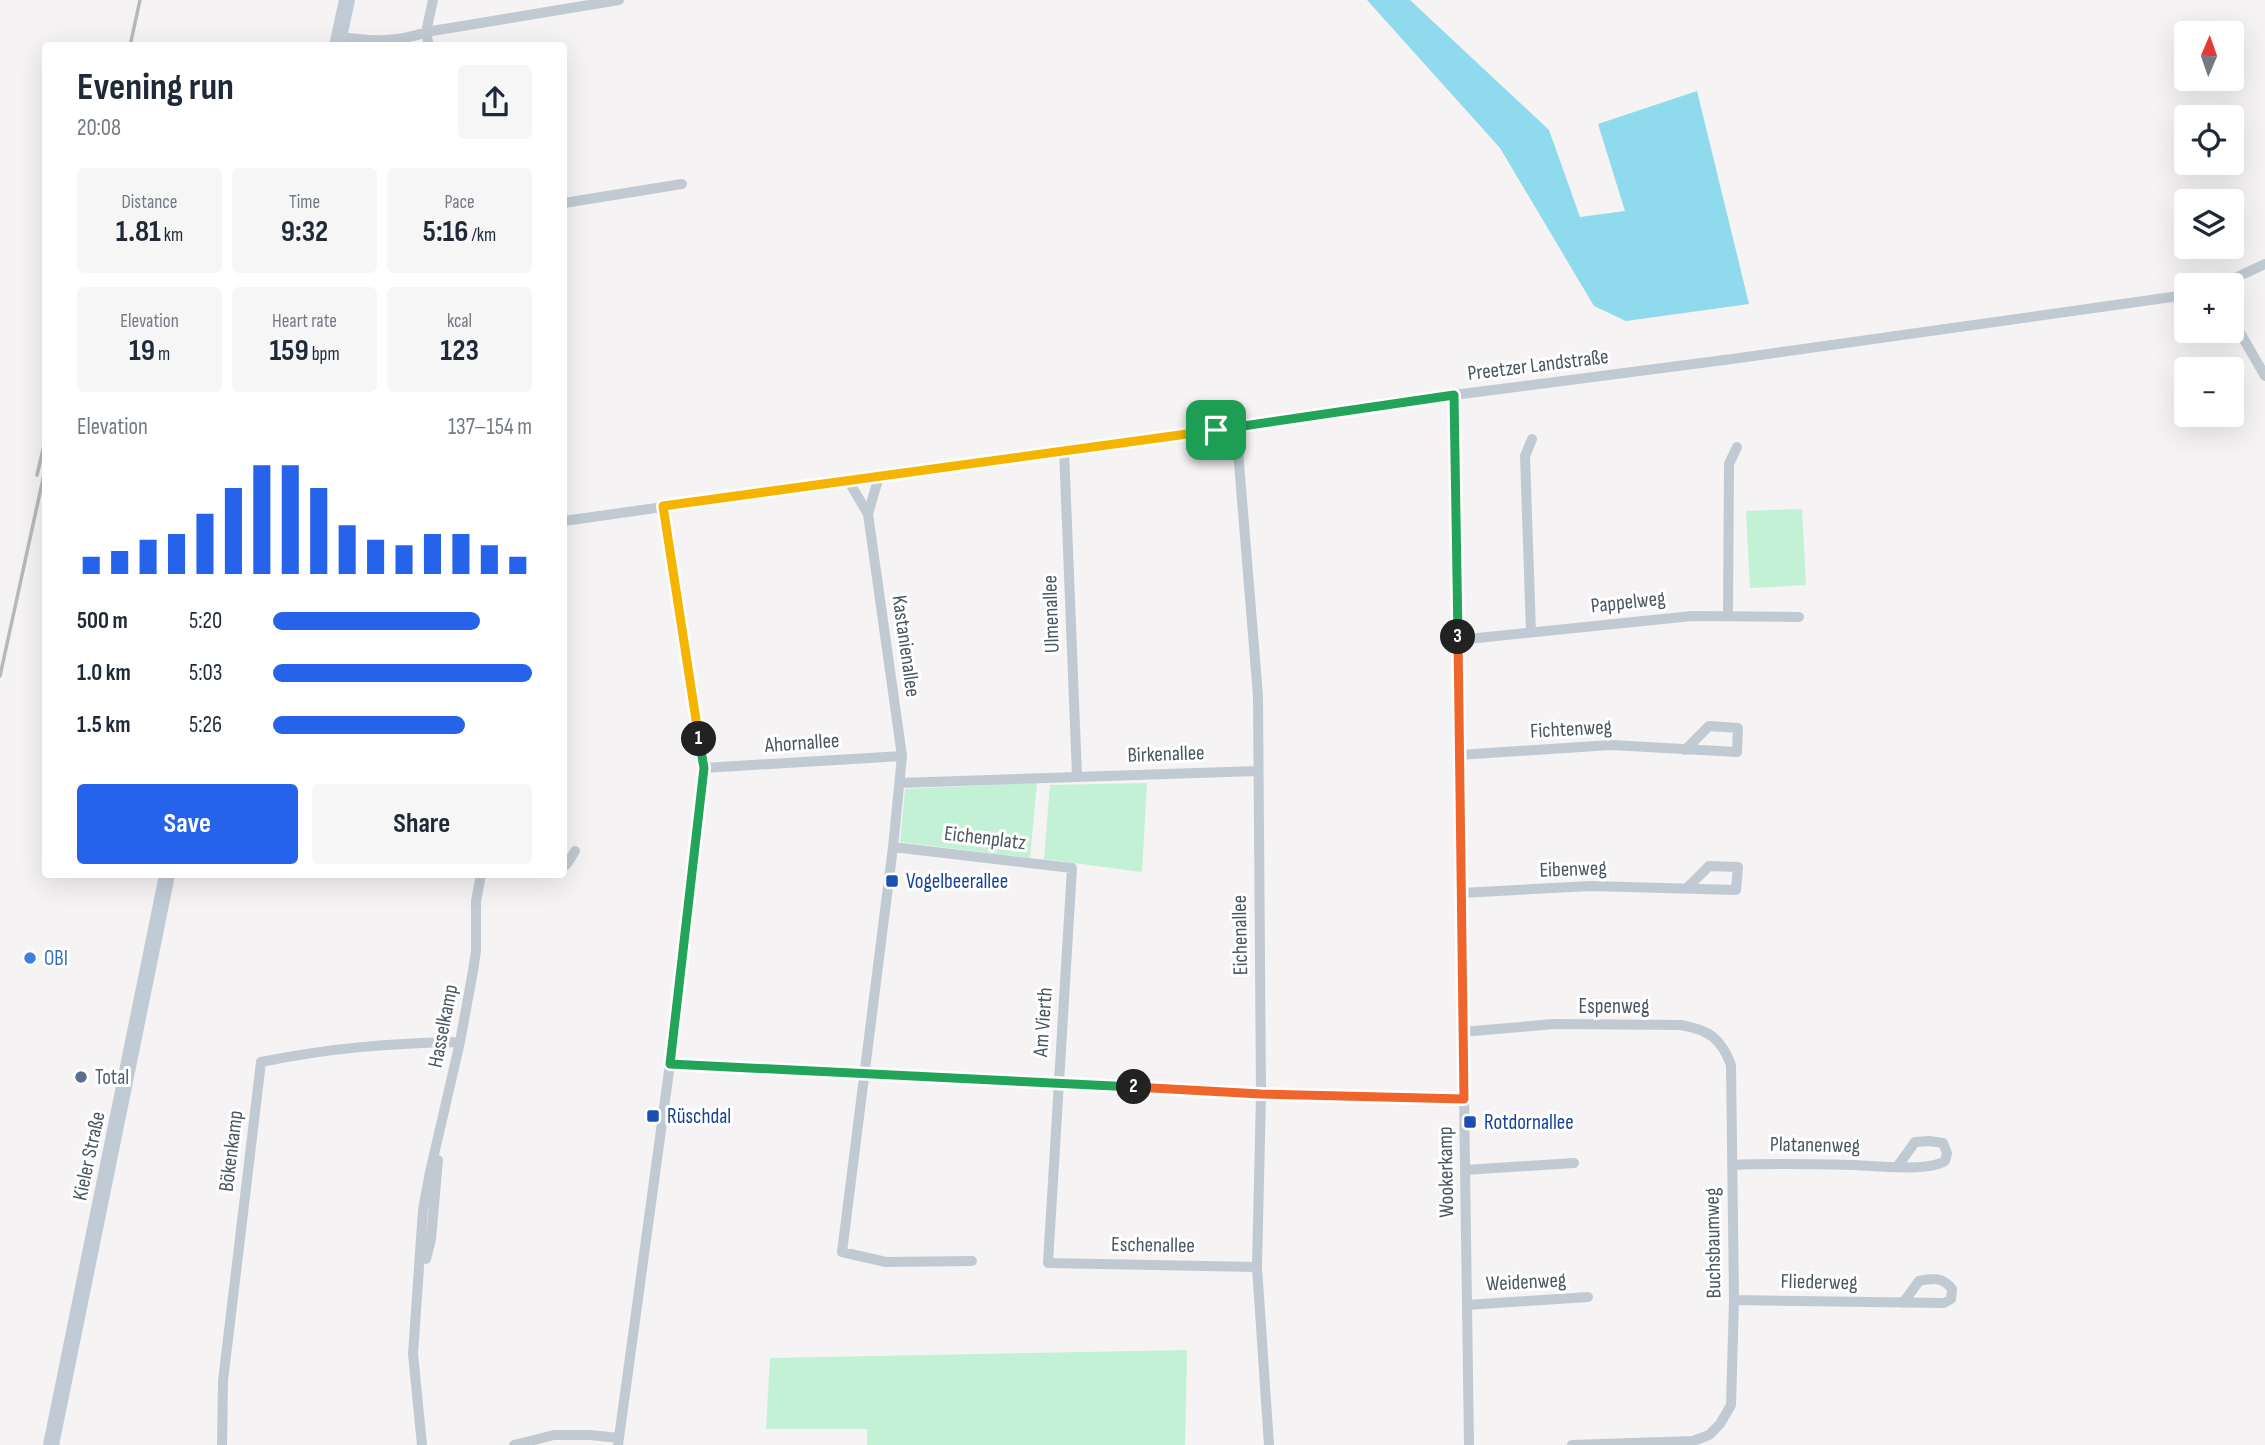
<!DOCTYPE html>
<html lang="en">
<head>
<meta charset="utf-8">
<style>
  :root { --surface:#fff; --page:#f6f6f7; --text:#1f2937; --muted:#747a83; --accent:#2563eb }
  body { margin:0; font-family:"Sofia Sans Condensed",sans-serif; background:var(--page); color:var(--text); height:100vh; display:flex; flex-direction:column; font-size:26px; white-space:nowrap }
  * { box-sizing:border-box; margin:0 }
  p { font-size:23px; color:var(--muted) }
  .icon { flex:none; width:38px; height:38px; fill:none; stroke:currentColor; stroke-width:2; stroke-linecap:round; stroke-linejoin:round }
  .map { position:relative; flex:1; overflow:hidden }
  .sheet { position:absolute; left:42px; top:42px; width:525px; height:836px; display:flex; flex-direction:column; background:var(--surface); border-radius:7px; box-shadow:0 7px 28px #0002 }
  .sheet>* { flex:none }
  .needle { width:46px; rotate:2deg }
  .fabs { position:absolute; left:2174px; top:21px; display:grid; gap:14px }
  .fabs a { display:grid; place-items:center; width:70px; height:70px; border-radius:7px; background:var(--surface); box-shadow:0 7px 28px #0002; font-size:35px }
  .pin { position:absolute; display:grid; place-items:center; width:60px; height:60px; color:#fff; margin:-30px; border-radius:14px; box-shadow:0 4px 10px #0006 }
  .km { position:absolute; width:35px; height:35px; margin:-18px; border-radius:50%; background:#222; color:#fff; font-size:19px; line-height:35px; text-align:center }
  .round { display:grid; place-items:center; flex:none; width:74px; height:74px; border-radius:7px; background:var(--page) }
  .headline { display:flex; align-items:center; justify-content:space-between; height:119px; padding:0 35px }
  h1 { font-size:38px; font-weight:700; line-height:52px }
  .stats { display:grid; grid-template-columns:repeat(3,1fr); gap:10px; height:119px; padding:7px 35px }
  .stats div { display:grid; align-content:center; border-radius:7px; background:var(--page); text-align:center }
  .stats b { font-size:30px; font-weight:700 }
  .stats small { font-size:19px; font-weight:400 }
  .stats p { font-size:19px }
  .chart { height:196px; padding:14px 35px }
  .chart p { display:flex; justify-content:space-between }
  .chart svg { width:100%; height:126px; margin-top:7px; stroke:var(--accent); stroke-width:6 }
  .primary-button { display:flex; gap:14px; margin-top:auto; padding:14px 35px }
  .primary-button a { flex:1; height:80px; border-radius:7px; background:var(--accent); color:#fff; font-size:28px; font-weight:700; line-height:80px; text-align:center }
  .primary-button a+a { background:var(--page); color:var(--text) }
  ul { padding:0 35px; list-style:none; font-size:23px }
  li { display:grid; grid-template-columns:112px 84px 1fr; align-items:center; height:52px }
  li i { height:18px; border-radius:9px; background:var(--accent) }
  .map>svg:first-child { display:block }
</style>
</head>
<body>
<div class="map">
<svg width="2265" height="1445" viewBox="0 0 2265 1445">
  <rect width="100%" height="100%" fill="#f5f3f3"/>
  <path fill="#c3f1d5" d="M1802,509L1806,585L1750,588L1746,511Z
    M1037,783L1030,858L900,842L905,789Z
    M1147,783L1142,872L1044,859L1050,785Z
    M1187,1350L1185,1445H867V1429H766L770,1358Z"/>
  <path fill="#90daee" d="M1367,0H1410L1549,130L1580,217L1625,211L1598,124L1697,91L1749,304L1626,321L1594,306L1500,148Z"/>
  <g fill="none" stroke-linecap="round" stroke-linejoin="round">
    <path stroke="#c1cad2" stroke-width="10" d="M339,37C369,41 397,43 426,32L619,0
      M429,46L426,32L433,0
      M564,203L682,184
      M2220,285L2265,264
      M2231,317L2265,376
      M1454,395L1469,1445
      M1236,426L1258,696L1261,1094L1257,1267L1269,1445
      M1064,449L1077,776
      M848,480L868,514L902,756L893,847L842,1252L886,1262L972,1261
      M868,514L879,476
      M564,521L1454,395L1732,359L2186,295
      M1728,615L1729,464L1737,447
      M1531,632L1525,456L1532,439
      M1458,640L1692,616L1799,617
      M1459,755L1611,745L1737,752L1738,728L1709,726L1685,750
      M704,768L902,756
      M900,783L1257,771
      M893,847L1072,868L1048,1263L1257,1267
      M564,866L567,864L575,851
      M1461,893L1590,886L1736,890L1738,867L1709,866L1686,889
      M1462,1032L1554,1024L1681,1025C1709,1030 1721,1038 1731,1065L1734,1300L1731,1405L1720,1424L1709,1435L1693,1441L1572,1445
      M670,1064L1261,1094L1464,1099
      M1732,1165C1772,1163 1812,1164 1853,1165C1875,1166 1927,1172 1945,1161L1947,1153L1943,1143L1929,1141L1915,1142L1897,1167
      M1465,1170L1574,1163
      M426,1259L431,1239L438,1160
      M1734,1300L1944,1303L1951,1299L1952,1289C1943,1277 1933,1278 1919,1281L1903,1303
      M1467,1305L1588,1297
      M222,1445L223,1381L261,1062C330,1048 390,1043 460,1042
      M422,1445L413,1354L423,1210L430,1172L460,1042L473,971L476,951V901L481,875
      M514,1445L554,1435H590L619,1438
      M618,1445L670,1064L704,768L663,506"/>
    <path stroke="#c1cbd6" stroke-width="16" d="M337,46L347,0
      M51,1445L167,875"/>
    <path stroke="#b5b8bd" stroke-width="3.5" d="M130,46L140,0
      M37,475L46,437
      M0,676L46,465"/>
  </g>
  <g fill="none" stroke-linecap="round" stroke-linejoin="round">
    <g stroke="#fff" stroke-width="14">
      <path id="split-1" d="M699,739L663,506L1216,430"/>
    </g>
    <g stroke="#fff" stroke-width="14">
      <path id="split-2" d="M699,739L704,768L670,1064L1134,1087"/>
    </g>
    <g stroke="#fff" stroke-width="14">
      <path id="split-3" d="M1134,1087L1261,1094L1464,1099L1458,637"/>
    </g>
    <g stroke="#fff" stroke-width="14">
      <path id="split-4" d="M1216,430L1454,395L1458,637"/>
    </g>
    <use href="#split-1" stroke="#f5b400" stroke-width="9"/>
    <use href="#split-2" stroke="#22a559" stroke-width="9"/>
    <use href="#split-3" stroke="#f0652b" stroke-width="9"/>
    <use href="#split-4" stroke="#22a559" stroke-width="9"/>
  </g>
  <g fill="#1a4fb4" stroke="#fff" stroke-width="2.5">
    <rect x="885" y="874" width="14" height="14" rx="3.5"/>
    <rect x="646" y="1109" width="14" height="14" rx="3.5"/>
    <rect x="1463" y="1115" width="14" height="14" rx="3.5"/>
  </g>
  <circle fill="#3f7fe0" stroke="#fff" stroke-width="2.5" cx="30" cy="958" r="7"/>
  <circle fill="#5c6f8a" stroke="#fff" stroke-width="2.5" cx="81" cy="1077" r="7"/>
  <g text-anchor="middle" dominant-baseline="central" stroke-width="6" stroke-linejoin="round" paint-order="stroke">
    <g font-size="21" fill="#4a5661" stroke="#fff">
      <text transform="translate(1538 365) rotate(-7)">Preetzer Landstraße</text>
      <text transform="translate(1628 602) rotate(-6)">Pappelweg</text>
      <text transform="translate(1051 614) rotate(-92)">Ulmenallee</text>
      <text transform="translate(906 646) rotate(82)">Kastanienallee</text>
      <text transform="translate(1571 729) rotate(-3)">Fichtenweg</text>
      <text transform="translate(802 743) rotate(-4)">Ahornallee</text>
      <text transform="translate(1166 754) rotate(-2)">Birkenallee</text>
      <text transform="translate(985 838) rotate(7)">Eichenplatz</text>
      <text transform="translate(1573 869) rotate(-2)">Eibenweg</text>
      <text transform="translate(1240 935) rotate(-91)">Eichenallee</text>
      <text x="1614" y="1006">Espenweg</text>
      <text transform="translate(1043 1022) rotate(-86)">Am Vierth</text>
      <text transform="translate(443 1026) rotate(-79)">Hasselkamp</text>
      <text transform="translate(1815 1145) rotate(1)">Platanenweg</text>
      <text transform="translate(231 1151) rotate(-83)">Bökenkamp</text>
      <text transform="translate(89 1156) rotate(-78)">Kieler Straße</text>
      <text transform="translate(1446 1172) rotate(-91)">Wookerkamp</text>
      <text transform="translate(1713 1243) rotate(-91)">Buchsbaumweg</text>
      <text transform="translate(1153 1245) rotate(1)">Eschenallee</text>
      <text transform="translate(1526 1282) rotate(-3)">Weidenweg</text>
      <text transform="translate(1819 1282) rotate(1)">Fliederweg</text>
    </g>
    <g font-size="21" fill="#164399" stroke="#fff" text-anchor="start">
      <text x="906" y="881">Vogelbeerallee</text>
      <text x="667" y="1116">Rüschdal</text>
      <text x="1484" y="1122">Rotdornallee</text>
    </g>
    <g font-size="21" fill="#366cbe" stroke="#fff" text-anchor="start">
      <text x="44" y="958">OBI</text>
    </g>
    <g font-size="21" fill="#4e5e75" stroke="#fff" text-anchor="start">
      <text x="95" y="1077">Total</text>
    </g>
  </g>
</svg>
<div class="fabs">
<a><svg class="needle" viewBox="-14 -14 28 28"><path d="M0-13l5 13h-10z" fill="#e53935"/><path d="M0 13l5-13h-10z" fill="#747a83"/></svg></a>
<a><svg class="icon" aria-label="locate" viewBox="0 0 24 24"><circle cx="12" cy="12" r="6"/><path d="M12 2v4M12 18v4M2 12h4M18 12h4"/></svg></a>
<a><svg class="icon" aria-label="layers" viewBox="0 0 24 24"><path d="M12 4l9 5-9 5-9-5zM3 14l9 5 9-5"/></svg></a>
<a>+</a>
<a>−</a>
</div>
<div class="pin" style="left:1216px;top:430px;background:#1e9e55"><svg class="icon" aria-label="arrive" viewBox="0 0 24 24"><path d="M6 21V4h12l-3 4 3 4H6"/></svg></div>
<b class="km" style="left:699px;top:739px">1</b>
<b class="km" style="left:1134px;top:1087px">2</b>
<b class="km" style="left:1458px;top:637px">3</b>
<section class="sheet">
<div class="headline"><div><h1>Evening run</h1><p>20:08</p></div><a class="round"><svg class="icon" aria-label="share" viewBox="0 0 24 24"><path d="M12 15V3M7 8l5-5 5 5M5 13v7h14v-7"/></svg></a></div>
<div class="stats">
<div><p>Distance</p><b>1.81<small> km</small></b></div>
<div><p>Time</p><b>9:32</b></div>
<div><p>Pace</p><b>5:16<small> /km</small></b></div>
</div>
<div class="stats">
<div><p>Elevation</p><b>19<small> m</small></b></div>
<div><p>Heart rate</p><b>159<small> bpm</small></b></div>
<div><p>kcal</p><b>123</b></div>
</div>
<div class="chart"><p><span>Elevation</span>137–154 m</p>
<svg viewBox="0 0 160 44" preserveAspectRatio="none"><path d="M5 44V38M15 44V36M25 44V32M35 44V30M45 44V23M55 44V14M65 44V6M75 44V6M85 44V14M95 44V27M105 44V32M115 44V34M125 44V30M135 44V30M145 44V34M155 44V38"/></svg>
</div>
<ul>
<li><b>500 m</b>5:20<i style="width:80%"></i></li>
<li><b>1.0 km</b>5:03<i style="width:100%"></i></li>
<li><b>1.5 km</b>5:26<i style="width:74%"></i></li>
</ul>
<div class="primary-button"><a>Save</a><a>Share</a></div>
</section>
</div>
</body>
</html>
